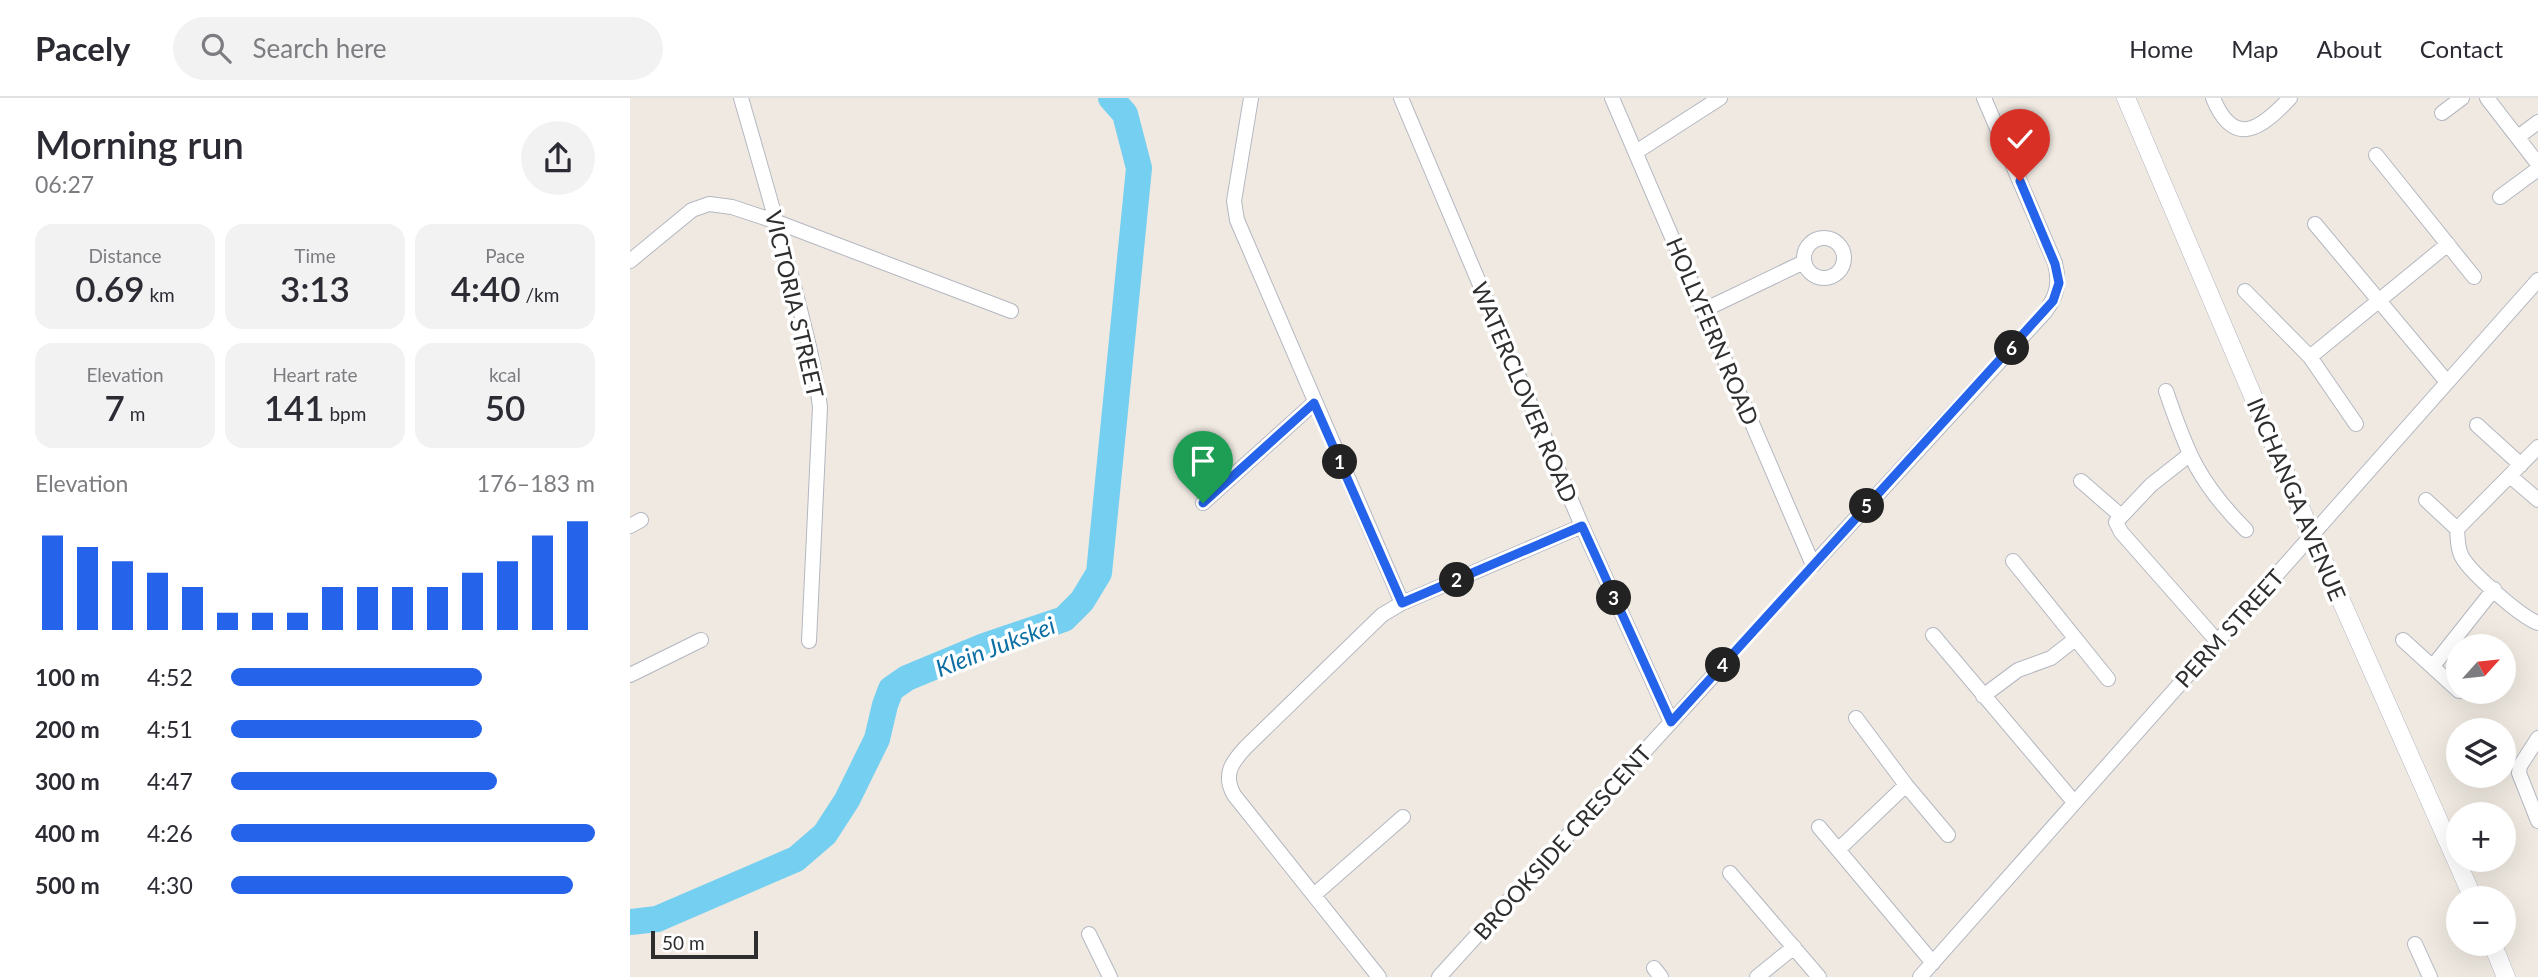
<!DOCTYPE html>
<html lang="en">
<head>
<meta charset="utf-8">
<style>
  :root { --surface:#fff; --page:#f2f2f3; --text:#2b2b33; --muted:#7c7c81; --line:#e1e1e2; --accent:#2563eb }
  body { margin:0; font-family:Lato,sans-serif; background:var(--page); color:var(--text); height:100vh; display:flex; flex-direction:column; font-size:26px; white-space:nowrap }
  * { box-sizing:border-box; margin:0 }
  p { font-size:23px; color:var(--muted) }
  .icon { flex:none; width:38px; height:38px; fill:none; stroke:currentColor; stroke-width:2; stroke-linecap:round; stroke-linejoin:round }
  .map { position:relative; flex:1; overflow:hidden }
  .side { display:flex; flex-direction:column; background:var(--surface); width:630px }
  .side>* { flex:none }
  .needle { width:46px; rotate:63deg }
  .tools { position:absolute; left:1816px; top:536px; display:grid; gap:14px }
  .tools a { display:grid; place-items:center; width:70px; height:70px; border-radius:50%; background:var(--surface); box-shadow:0 7px 28px #0002; font-size:35px }
  .scale { position:absolute; left:21px; bottom:18px; width:107px; box-sizing:border-box; padding-left:7px; border:4px solid #2e2e2e; border-top:0; font-size:19px; line-height:24px; white-space:nowrap; color:#2e2e2e; -webkit-text-stroke:5px #fff; paint-order:stroke }
  .pin { position:absolute; display:grid; place-items:center; width:60px; height:60px; color:#fff; margin:-72px -30px; border-radius:50% 50% 50% 0; rotate:-45deg; box-shadow:0 0 7px #0007 }
  .pin .icon { rotate:45deg }
  .km { position:absolute; width:35px; height:35px; margin:-18px; border-radius:50%; background:#222; color:#fff; font-size:19px; line-height:35px; text-align:center }
  .round { display:grid; place-items:center; flex:none; width:74px; height:74px; border-radius:37px; background:var(--page) }
  .head { display:flex; align-items:center; justify-content:space-between; height:119px; padding:0 35px }
  h1 { font-size:38px; font-weight:600; line-height:52px }
  .metrics { display:grid; grid-template-columns:repeat(3,1fr); gap:10px; height:119px; padding:7px 35px }
  .metrics div { display:grid; align-content:center; border-radius:18px; background:var(--page); text-align:center }
  .metrics b { font-size:35px; font-weight:600 }
  .metrics small { font-size:19px; font-weight:400 }
  .metrics p { font-size:19px }
  .chart { height:196px; padding:14px 35px }
  .chart p { display:flex; justify-content:space-between }
  .chart svg { width:100%; height:126px; margin-top:7px; stroke:var(--accent); stroke-width:6 }
  ul { padding:0 35px; list-style:none; font-size:23px }
  li { display:grid; grid-template-columns:112px 84px 1fr; align-items:center; height:52px }
  li i { height:18px; border-radius:9px; background:var(--accent) }
  header { display:flex; align-items:center; gap:42px; box-sizing:border-box; height:98px; padding:0 35px; background:var(--surface); border-bottom:2px solid var(--line) }
  header strong { font-size:33px }
  nav { display:flex; gap:38px; margin-inline-start:auto; font-size:24px }
  .search { width:490px; height:63px; background:var(--page); display:flex; align-items:center; gap:18px; box-sizing:border-box; padding:0 24px; border-radius:38px; color:var(--muted); font-size:26px }
  main { display:flex; flex:1; min-height:0 }
  .map>svg:first-child { display:block }
</style>
</head>
<body>
<header>
<strong>Pacely</strong>
<div class="search"><svg class="icon" aria-label="search" viewBox="0 0 24 24"><circle cx="10" cy="10" r="6"/><path d="M15 15l6 6"/></svg>Search here</div>
<nav><a>Home</a><a>Map</a><a>About</a><a>Contact</a></nav>
</header>
<main>
<section class="side">
<div class="head"><div><h1>Morning run</h1><p>06:27</p></div><a class="round"><svg class="icon" aria-label="share" viewBox="0 0 24 24"><path d="M12 15V3M7 8l5-5 5 5M5 13v7h14v-7"/></svg></a></div>
<div class="metrics">
<div><p>Distance</p><b>0.69<small> km</small></b></div>
<div><p>Time</p><b>3:13</b></div>
<div><p>Pace</p><b>4:40<small> /km</small></b></div>
</div>
<div class="metrics">
<div><p>Elevation</p><b>7<small> m</small></b></div>
<div><p>Heart rate</p><b>141<small> bpm</small></b></div>
<div><p>kcal</p><b>50</b></div>
</div>
<div class="chart"><p><span>Elevation</span>176–183 m</p>
<svg viewBox="0 0 160 44" preserveAspectRatio="none"><path d="M5 44V11M15 44V15M25 44V20M35 44V24M45 44V29M55 44V38M65 44V38M75 44V38M85 44V29M95 44V29M105 44V29M115 44V29M125 44V24M135 44V20M145 44V11M155 44V6"/></svg>
</div>
<ul>
<li><b>100 m</b>4:52<i style="width:69%"></i></li>
<li><b>200 m</b>4:51<i style="width:69%"></i></li>
<li><b>300 m</b>4:47<i style="width:73%"></i></li>
<li><b>400 m</b>4:26<i style="width:100%"></i></li>
<li><b>500 m</b>4:30<i style="width:94%"></i></li>
</ul>
</section>
<div class="map">
<svg width="1908" height="879" viewBox="0 0 1908 879">
  <rect width="100%" height="100%" fill="#efe9e1"/>
  <g fill="none" stroke-linecap="round" stroke-linejoin="round">
    <path stroke="#75cff0" stroke-width="26" d="M0,824L27,821L166,761L195,736L217,702L247,641L255,607L261,591L277,580L354,548L434,521L452,503L469,475L509,70L495,16L481,0"/>
    <g stroke="#b4b7c1" stroke-width="16">
      <path id="minor" d="M111,0C129,62 147,125 164,188C174,228 185,268 190,309L179,543
        M621,0L604,103L607,122L772,505
        M771,0L952,428L1041,624
        M982,0L1183,467L1415,214C1427,198 1430,185 1425,165L1354,0
        M1583,0C1604,51 1631,31 1660,0
        M1857,0L1908,66
        M1812,15L1832,0
        M1888,39L1908,24
        M1006,54L1090,0
        M1746,57L1844,179
        M1870,99L1908,71
        M1685,126L1817,284
        M1174 160a20 20 0 1 1 40 0a20 20 0 1 1-40 0Z
        M0,163L62,112L79,106L102,109L147,124L381,213
        M1615,193L1680,259L1726,326
        M1074,212L1174,164
        M1680,259L1818,146
        M1536,293C1557,355 1569,385 1616,432
        M1847,327L1891,367
        M1559,357L1521,387L1486,424L1491,434L1587,543
        M1880,378L1908,402
        M1451,383L1490,417
        M1796,402L1827,431L1908,349
        M573,405L684,305
        M0,428L11,422
        M1827,431C1828,441 1827,450 1832,459C1841,475 1891,519 1908,525
        M1383,463L1478,581
        M1303,537L1444,704
        M1773,542L1829,593
        M1803,568L1864,491
        M0,577L71,542
        M1353,598L1388,572L1421,560L1444,542
        M1226,620L1276,687L1318,737
        M1908,640L1890,668L1889,675L1908,723
        M1189,729L1303,865
        M1209,751L1276,687
        M1100,775L1189,879
        M684,797L773,719
        M459,836L480,879
        M1785,846L1800,879
        M1024,870L1031,879
        M749,879L604,697C593,677 601,665 616,649L752,517L772,505L952,428
        M809,879L1083,578
        M1127,879L1164,849
        M1290,879L1908,182"/>
    </g>
    <g stroke="#b4b7c1" stroke-width="19">
      <path id="tertiary" d="M1496,0L1682,437L1843,800
        M1862,845L1876,879"/>
    </g>
    <path stroke="#c9c9c9" stroke-width="2.5" stroke-dasharray="5 3.5" stroke-linecap="butt" d="M1092,568L1174,477"/>
    <use href="#minor" stroke="#fff" stroke-width="14"/>
    <use href="#tertiary" stroke="#fff" stroke-width="18"/>
  </g>
  <g fill="none" stroke-linecap="round" stroke-linejoin="round">
    <g stroke="#fff" stroke-width="14">
      <path id="route" d="M573,405L684,305L772,505L952,428L1041,624L1423,203L1429,185L1425,166L1390,83"/>
    </g>
    <use href="#route" stroke="#2563eb" stroke-width="9"/>
  </g>
  <g text-anchor="middle" dominant-baseline="central" stroke-width="7" stroke-linejoin="round" paint-order="stroke">
    <g font-size="23" fill="#2e2e2e" stroke="#fff">
      <text transform="translate(165 206) rotate(77)">VICTORIA STREET</text>
      <text transform="translate(1083 233) rotate(67)">HOLLYFERN ROAD</text>
      <text transform="translate(895 294) rotate(67)">WATERCLOVER ROAD</text>
      <text transform="translate(1667 401) rotate(67)">INCHANGA AVENUE</text>
      <text transform="translate(1599 530) rotate(-48)">PERM STREET</text>
      <text transform="translate(932 744) rotate(-48)">BROOKSIDE CRESCENT</text>
    </g>
    <g font-size="24" font-style="italic" fill="#0d6fa3" stroke="#fff">
      <text transform="translate(365 548) rotate(-21)">Klein Jukskei</text>
    </g>
  </g>
</svg>
<div class="tools">
<a><svg class="needle" viewBox="-14 -14 28 28"><path d="M0-13l5 13h-10z" fill="#e53935"/><path d="M0 13l5-13h-10z" fill="#7c7c81"/></svg></a>
<a><svg class="icon" aria-label="layers" viewBox="0 0 24 24"><path d="M12 4l9 5-9 5-9-5zM3 14l9 5 9-5"/></svg></a>
<a>+</a>
<a>−</a>
</div>
<div class="scale">50 m</div>
<div class="pin" style="left:573px;top:405px;background:#1e9e55"><svg class="icon" aria-label="arrive" viewBox="0 0 24 24"><path d="M6 21V4h12l-3 4 3 4H6"/></svg></div>
<div class="pin" style="left:1390px;top:83px;background:#d93025"><svg class="icon" aria-label="check" viewBox="0 0 24 24"><path d="M5 12l5 5 9-10"/></svg></div>
<b class="km" style="left:710px;top:364px">1</b>
<b class="km" style="left:827px;top:482px">2</b>
<b class="km" style="left:984px;top:500px">3</b>
<b class="km" style="left:1093px;top:567px">4</b>
<b class="km" style="left:1237px;top:408px">5</b>
<b class="km" style="left:1382px;top:250px">6</b>
</div>
</main>
</body>
</html>
